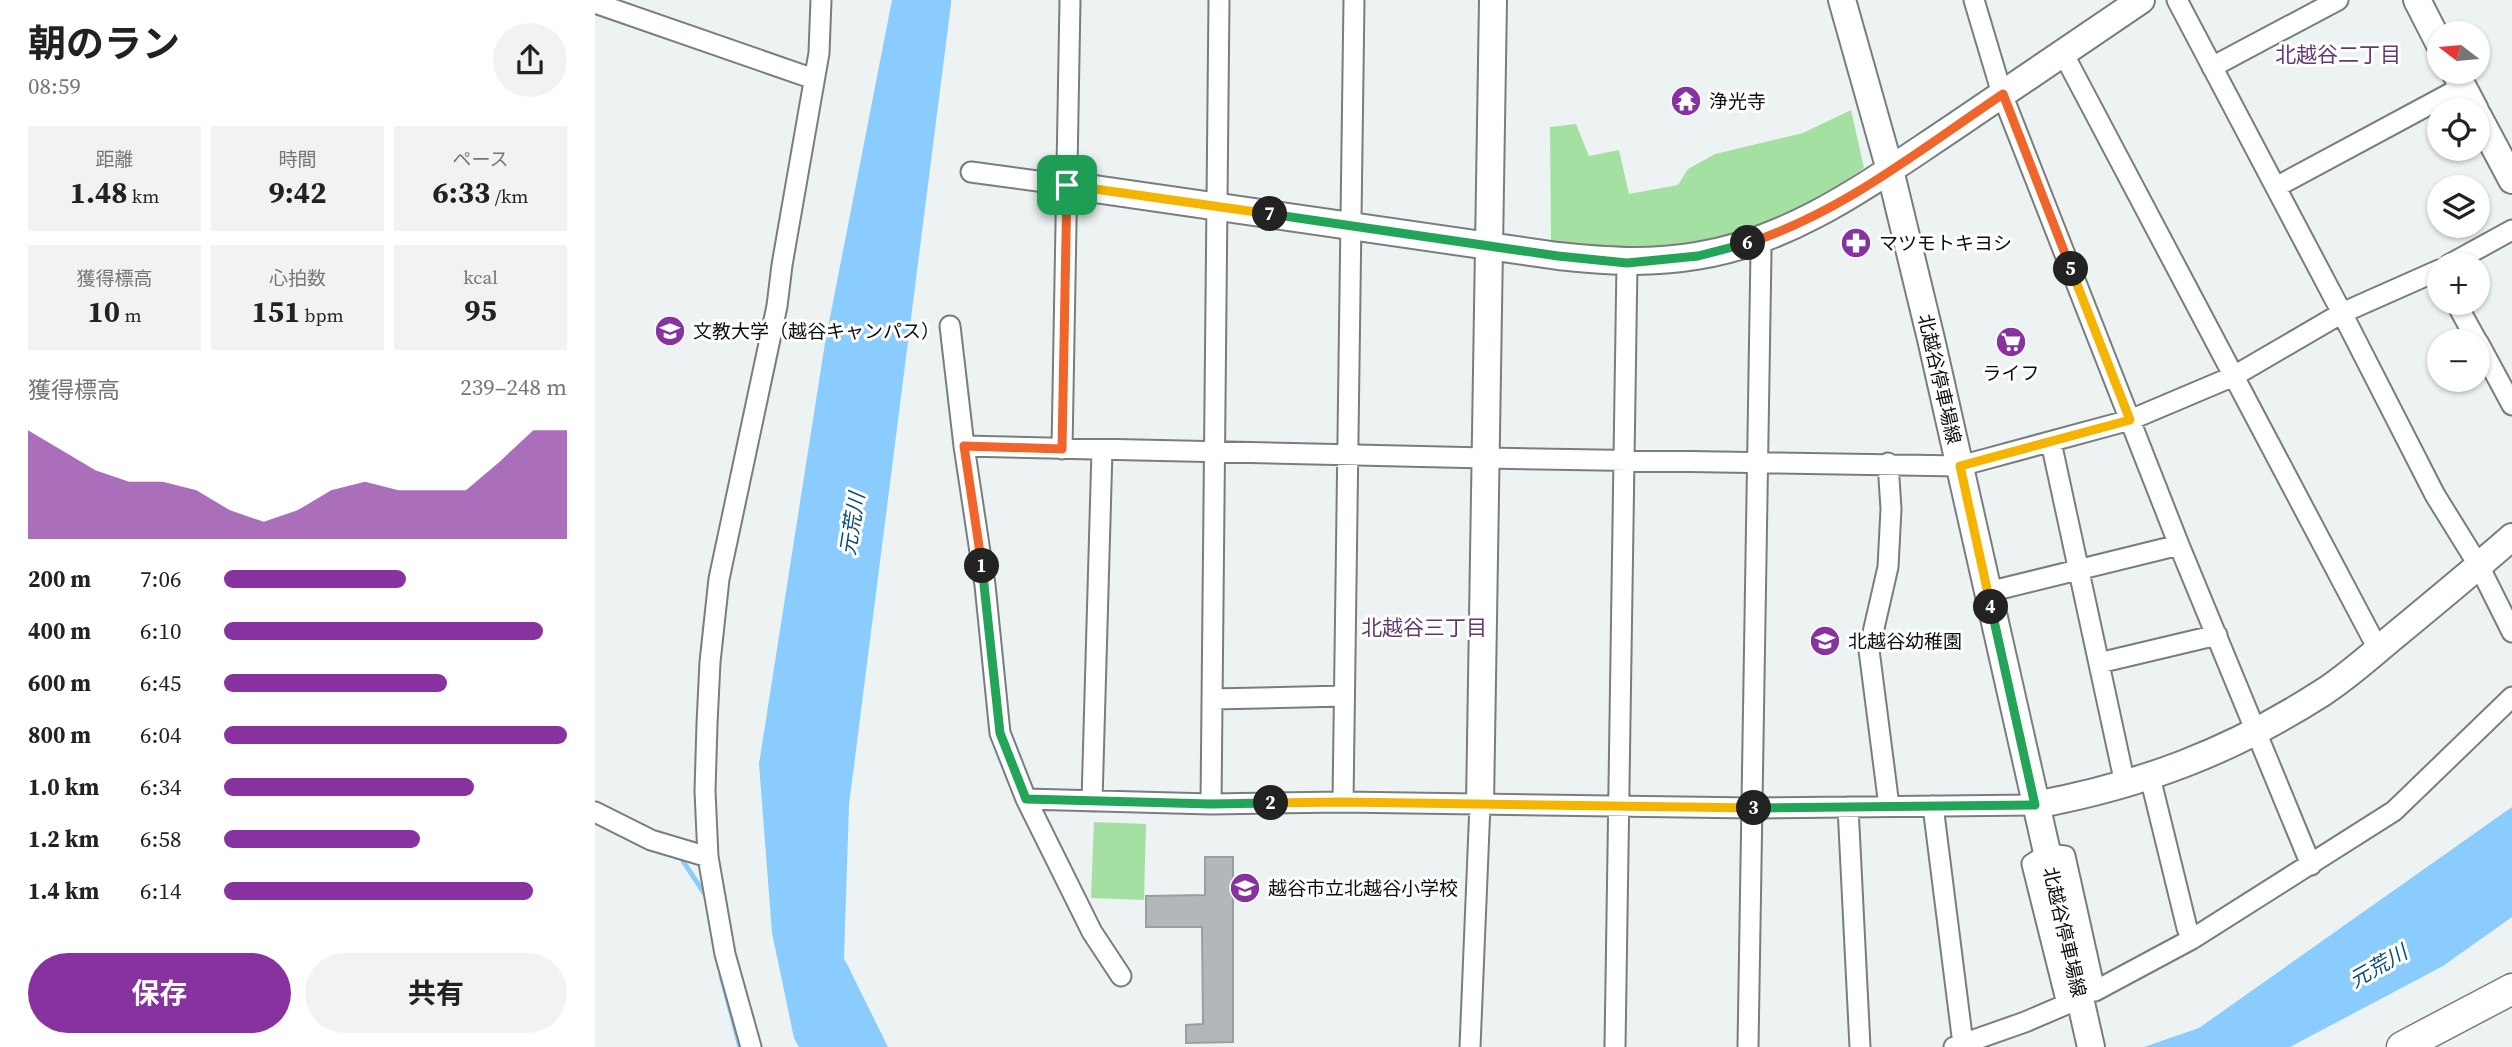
<!DOCTYPE html>
<html lang="ja">
<head>
<meta charset="utf-8">
<style>
  :root { --surface:#fff; --page:#f2f2f2; --text:#222; --muted:#767676; --accent:#87329f }
  body { margin:0; font-family:"Source Serif 4","Noto Sans JP",serif; background:var(--page); color:var(--text); height:100vh; display:flex; flex-direction:column; font-size:26px; white-space:nowrap }
  * { box-sizing:border-box; margin:0 }
  p { font-size:23px; color:var(--muted) }
  .icon { flex:none; width:38px; height:38px; fill:none; stroke:currentColor; stroke-width:2; stroke-linecap:round; stroke-linejoin:round }
  .map { position:relative; flex:1; overflow:hidden }
  .side { display:flex; flex-direction:column; background:var(--surface); width:595px }
  .side>* { flex:none }
  .needle { width:46px; rotate:286deg }
  .controls { position:absolute; left:1832px; top:21px; display:grid; gap:14px }
  .controls a { display:grid; place-items:center; width:63px; height:63px; border-radius:50%; background:var(--surface); box-shadow:0 2px 5px #0004; font-size:35px }
  .pin { position:absolute; display:grid; place-items:center; width:60px; height:60px; color:#fff; margin:-30px; border-radius:14px; box-shadow:0 4px 10px #0006 }
  .km { position:absolute; width:35px; height:35px; margin:-18px; border-radius:50%; background:#222; color:#fff; font-size:19px; line-height:35px; text-align:center }
  .round { display:grid; place-items:center; flex:none; width:74px; height:74px; border-radius:37px; background:var(--page) }
  .headline { display:flex; align-items:center; justify-content:space-between; height:119px; padding:0 28px }
  h1 { font-size:38px; font-weight:700; line-height:52px }
  .figures { display:grid; grid-template-columns:repeat(3,1fr); gap:10px; height:119px; padding:7px 28px }
  .figures div { display:grid; align-content:center; border-radius:0px; background:var(--page); text-align:center }
  .figures b { font-size:30px; font-weight:700 }
  .figures small { font-size:19px; font-weight:400 }
  .figures p { font-size:19px }
  .chart { height:196px; padding:14px 28px }
  .chart p { display:flex; justify-content:space-between }
  .chart svg { width:100%; height:126px; margin-top:7px; fill:var(--accent); opacity:.7 }
  .primary-button { display:flex; gap:14px; margin-top:auto; padding:14px 28px }
  .primary-button a { flex:1; height:80px; border-radius:42px; background:var(--accent); color:#fff; font-size:28px; font-weight:700; line-height:80px; text-align:center }
  .primary-button a+a { background:var(--page); color:var(--text) }
  ul { padding:0 28px; list-style:none; font-size:23px }
  li { display:grid; grid-template-columns:112px 84px 1fr; align-items:center; height:52px }
  li i { height:18px; border-radius:9px; background:var(--accent) }
  main { display:flex; flex:1; min-height:0 }
  .map>svg:first-child { display:block }
</style>
</head>
<body>
<main>
<section class="side">
<div class="headline"><div><h1>朝のラン</h1><p>08:59</p></div><a class="round"><svg class="icon" aria-label="share" viewBox="0 0 24 24"><path d="M12 15V3M7 8l5-5 5 5M5 13v7h14v-7"/></svg></a></div>
<div class="figures">
<div><p>距離</p><b>1.48<small> km</small></b></div>
<div><p>時間</p><b>9:42</b></div>
<div><p>ペース</p><b>6:33<small> /km</small></b></div>
</div>
<div class="figures">
<div><p>獲得標高</p><b>10<small> m</small></b></div>
<div><p>心拍数</p><b>151<small> bpm</small></b></div>
<div><p>kcal</p><b>95</b></div>
</div>
<div class="chart"><p><span>獲得標高</span>239–248 m</p>
<svg viewBox="0 0 160 44" preserveAspectRatio="none"><path d="M0 44V6L10 13L20 20L30 24L40 24L50 27L60 34L70 38L80 34L90 27L100 24L110 27L120 27L130 27L140 17L150 6L160 6V44z"/></svg>
</div>
<ul>
<li><b>200 m</b>7:06<i style="width:53%"></i></li>
<li><b>400 m</b>6:10<i style="width:93%"></i></li>
<li><b>600 m</b>6:45<i style="width:65%"></i></li>
<li><b>800 m</b>6:04<i style="width:100%"></i></li>
<li><b>1.0 km</b>6:34<i style="width:73%"></i></li>
<li><b>1.2 km</b>6:58<i style="width:57%"></i></li>
<li><b>1.4 km</b>6:14<i style="width:90%"></i></li>
</ul>
<div class="primary-button"><a>保存</a><a>共有</a></div>
</section>
<div class="map">
<svg width="1917" height="1047" viewBox="0 0 1917 1047">
  <rect width="100%" height="100%" fill="#edf3f2"/>
  <path fill="#a4e0a1" d="M1256,110L1269,168C1255,178 1241,190 1225,198C1162,233 1085,249 1014,249C995,249 974,244 956,241L955,127L981,124L994,156L1024,150L1034,194L1083,185L1093,169L1120,154L1208,133Z
    M499,822L551,824L549,900L496,898Z"/>
  <path fill="#8bccff" d="M297,0H356V4L254,805L249,958L293,1047H204L199,1038L177,933L164,764L230,343Z
    M1917,807V917L1848,966L1695,1047H1549L1604,1028Z"/>
  <g fill="none" stroke-linecap="round" stroke-linejoin="round">
    <path stroke="#8bccff" stroke-width="5" d="M88,861L111,896
      M126,975L145,1047"/>
  </g>
  <path fill="#b2b7b9" stroke="#999ea0" stroke-width="2" d="M610,857H638V1042L591,1043V1025L608,1024L607,927H551V896L610,895Z"/>
  <g fill="none" stroke-linecap="round" stroke-linejoin="round">
    <g stroke="#787d7d" stroke-width="23">
      <path id="street" d="M1379,0L1407,94L1584,545L1716,865
        M1582,0L1747,313L1840,495L1884,566L1917,632
        M0,3L219,79
        M1468,53L1783,649
        M1617,67L1743,0
        M376,172L472,185
        M1681,187L1867,87
        M1855,264L1917,230
        M1861,303L1882,341
        M355,326L369,446L390,585L405,733L431,799L616,804L748,802L1157,808L1440,805
        M1883,342L1917,405
        M1456,442L1530,784
        M369,446L891,458L1365,466L1535,420L1639,376L1747,313L1844,270
        M467,449L475,0
        M1293,463L1296,509L1293,567L1274,650L1294,806
        M1393,592L1584,545
        M1504,663L1622,635
        M617,699L749,696
        M1555,777L1592,928L1597,939
        M431,799L497,932L526,976
        M497,801L507,450
        M748,802L759,0
        M616,804L624,0
        M1338,806L1368,1044
        M1253,807L1265,1047
        M0,812L56,840L113,857
        M156,1047L130,954L113,857L110,791L112,724L115,662L124,579L182,306L187,265L224,53L226,0
        M875,1047L885,804
        M1020,1047L1032,263
        M1153,1047L1166,252L1164,240
        M1359,1047L1430,1022L1472,1004L1437,864L1452,854L1470,856L1500,991L1597,939L1799,811L1917,697"/>
    </g>
    <g stroke="#787d7d" stroke-width="30">
      <path id="secondary" d="M1247,0L1295,170L1336,339L1496,1047
        M1822,0L1844,43
        M1860,72L1880,110
        M1883,116L1917,180
        M472,185L963,256C1010,261 1054,264 1101,256C1198,241 1276,182 1356,129C1419,86 1483,43 1546,0
        M885,804L898,0
        M1440,805C1547,785 1635,752 1727,693C1752,677 1775,656 1798,637C1838,604 1878,571 1917,537"/>
    </g>
    <g stroke="#787d7d" stroke-width="33">
      <path id="primary" d="M1807,1047L1917,989"/>
    </g>
    <use href="#street" stroke="#fff" stroke-width="19"/>
    <use href="#secondary" stroke="#fff" stroke-width="26"/>
    <use href="#primary" stroke="#fff" stroke-width="30"/>
  </g>
  <g fill="none" stroke-linecap="round" stroke-linejoin="round">
    <g stroke="#fff" stroke-width="14">
      <path id="split-1" d="M387,566L369,446L467,449L472,185"/>
    </g>
    <g stroke="#fff" stroke-width="14">
      <path id="split-2" d="M387,566L405,733L431,799L616,804L676,803"/>
    </g>
    <g stroke="#fff" stroke-width="14">
      <path id="split-3" d="M676,803L748,802L1159,808"/>
    </g>
    <g stroke="#fff" stroke-width="14">
      <path id="split-4" d="M1159,808L1440,805L1396,607"/>
    </g>
    <g stroke="#fff" stroke-width="14">
      <path id="split-5" d="M1396,607L1365,466L1535,420L1476,269"/>
    </g>
    <g stroke="#fff" stroke-width="14">
      <path id="split-6" d="M1153,243C1247,213 1326,149 1408,94L1476,269"/>
    </g>
    <g stroke="#fff" stroke-width="14">
      <path id="split-7" d="M675,214L963,256L1032,263L1103,256L1153,243"/>
    </g>
    <g stroke="#fff" stroke-width="14">
      <path id="split-8" d="M472,185L675,214"/>
    </g>
    <use href="#split-1" stroke="#f0652b" stroke-width="9"/>
    <use href="#split-2" stroke="#22a559" stroke-width="9"/>
    <use href="#split-3" stroke="#f5b400" stroke-width="9"/>
    <use href="#split-4" stroke="#22a559" stroke-width="9"/>
    <use href="#split-5" stroke="#f5b400" stroke-width="9"/>
    <use href="#split-6" stroke="#f0652b" stroke-width="9"/>
    <use href="#split-7" stroke="#22a559" stroke-width="9"/>
    <use href="#split-8" stroke="#f5b400" stroke-width="9"/>
  </g>
  <defs>
    <g id="temple-disc" transform="scale(1.575)"><circle r="9.5" fill="#87329f" stroke="#fff"/><path d="M0-6L5-2H3V0L6.5 2.5H4V6H1.5V3h-3V6H-4V2.5H-6.5L-3 0V-2H-5Z" fill="#fff"/></g>
    <g id="pharmacy-disc" transform="scale(1.575)"><circle r="9.5" fill="#87329f" stroke="#fff"/><path d="M-2-6h4v4h4v4h-4v4h-4v-4h-4v-4h4Z" fill="#fff"/></g>
    <g id="school-disc" transform="scale(1.575)"><circle r="9.5" fill="#87329f" stroke="#fff"/><path d="M0-5L7-2L0 1L-7-2ZM-4 1L0 2.5L4 1V4Q0 6-4 4Z" fill="#fff"/></g>
    <g id="supermarket-disc" transform="scale(1.575)"><circle r="9.5" fill="#87329f" stroke="#fff"/><path d="M-6-5.5h2.5l.6 2H6L4.5 2H-2.5L-4.4-4H-6ZM-1.5 3.2a1.3 1.3 0 1 0 .1 0ZM3 3.2a1.3 1.3 0 1 0 .1 0Z" fill="#fff"/></g>
  </defs>
  <g fill-rule="evenodd">
    <use href="#temple-disc" x="1091" y="101"/>
    <use href="#pharmacy-disc" x="1261" y="243"/>
    <use href="#school-disc" x="75" y="331"/>
    <use href="#supermarket-disc" x="1416" y="342"/>
    <use href="#school-disc" x="1230" y="641"/>
    <use href="#school-disc" x="650" y="888"/>
  </g>
  <g text-anchor="middle" dominant-baseline="central" stroke-width="6" stroke-linejoin="round" paint-order="stroke">
    <g font-size="19" fill="#0c0e0e" stroke="#fff" text-anchor="start">
      <text x="1114" y="101">浄光寺</text>
      <text x="1284" y="243">マツモトキヨシ</text>
      <text x="98" y="331">文教大学（越谷キャンパス）</text>
      <text x="1416" y="373" text-anchor="middle">ライフ</text>
      <text x="1253" y="641">北越谷幼稚園</text>
      <text x="673" y="888">越谷市立北越谷小学校</text>
    </g>
    <g font-size="19" fill="#0c0e0e" stroke="#fff">
      <text transform="translate(1345 379) rotate(77)">北越谷停車場線</text>
      <text transform="translate(1470 932) rotate(77)">北越谷停車場線</text>
    </g>
    <g font-size="21" fill="#633970" stroke="#fff">
      <text x="1743" y="54">北越谷二丁目</text>
      <text x="829" y="627">北越谷三丁目</text>
    </g>
    <g font-size="21" font-style="italic" fill="#0b4d75" stroke="#fff">
      <text transform="translate(257 524) rotate(-81)">元荒川</text>
      <text transform="translate(1783 966) rotate(-30)">元荒川</text>
    </g>
  </g>
</svg>
<div class="controls">
<a><svg class="needle" viewBox="-14 -14 28 28"><path d="M0-13l5 13h-10z" fill="#e53935"/><path d="M0 13l5-13h-10z" fill="#767676"/></svg></a>
<a><svg class="icon" aria-label="locate" viewBox="0 0 24 24"><circle cx="12" cy="12" r="6"/><path d="M12 2v4M12 18v4M2 12h4M18 12h4"/></svg></a>
<a><svg class="icon" aria-label="layers" viewBox="0 0 24 24"><path d="M12 4l9 5-9 5-9-5zM3 14l9 5 9-5"/></svg></a>
<a>+</a>
<a>−</a>
</div>
<div class="pin" style="left:472px;top:185px;background:#1e9e55"><svg class="icon" aria-label="arrive" viewBox="0 0 24 24"><path d="M6 21V4h12l-3 4 3 4H6"/></svg></div>
<b class="km" style="left:387px;top:566px">1</b>
<b class="km" style="left:676px;top:803px">2</b>
<b class="km" style="left:1159px;top:808px">3</b>
<b class="km" style="left:1396px;top:607px">4</b>
<b class="km" style="left:1476px;top:269px">5</b>
<b class="km" style="left:1153px;top:243px">6</b>
<b class="km" style="left:675px;top:214px">7</b>
</div>
</main>
</body>
</html>
